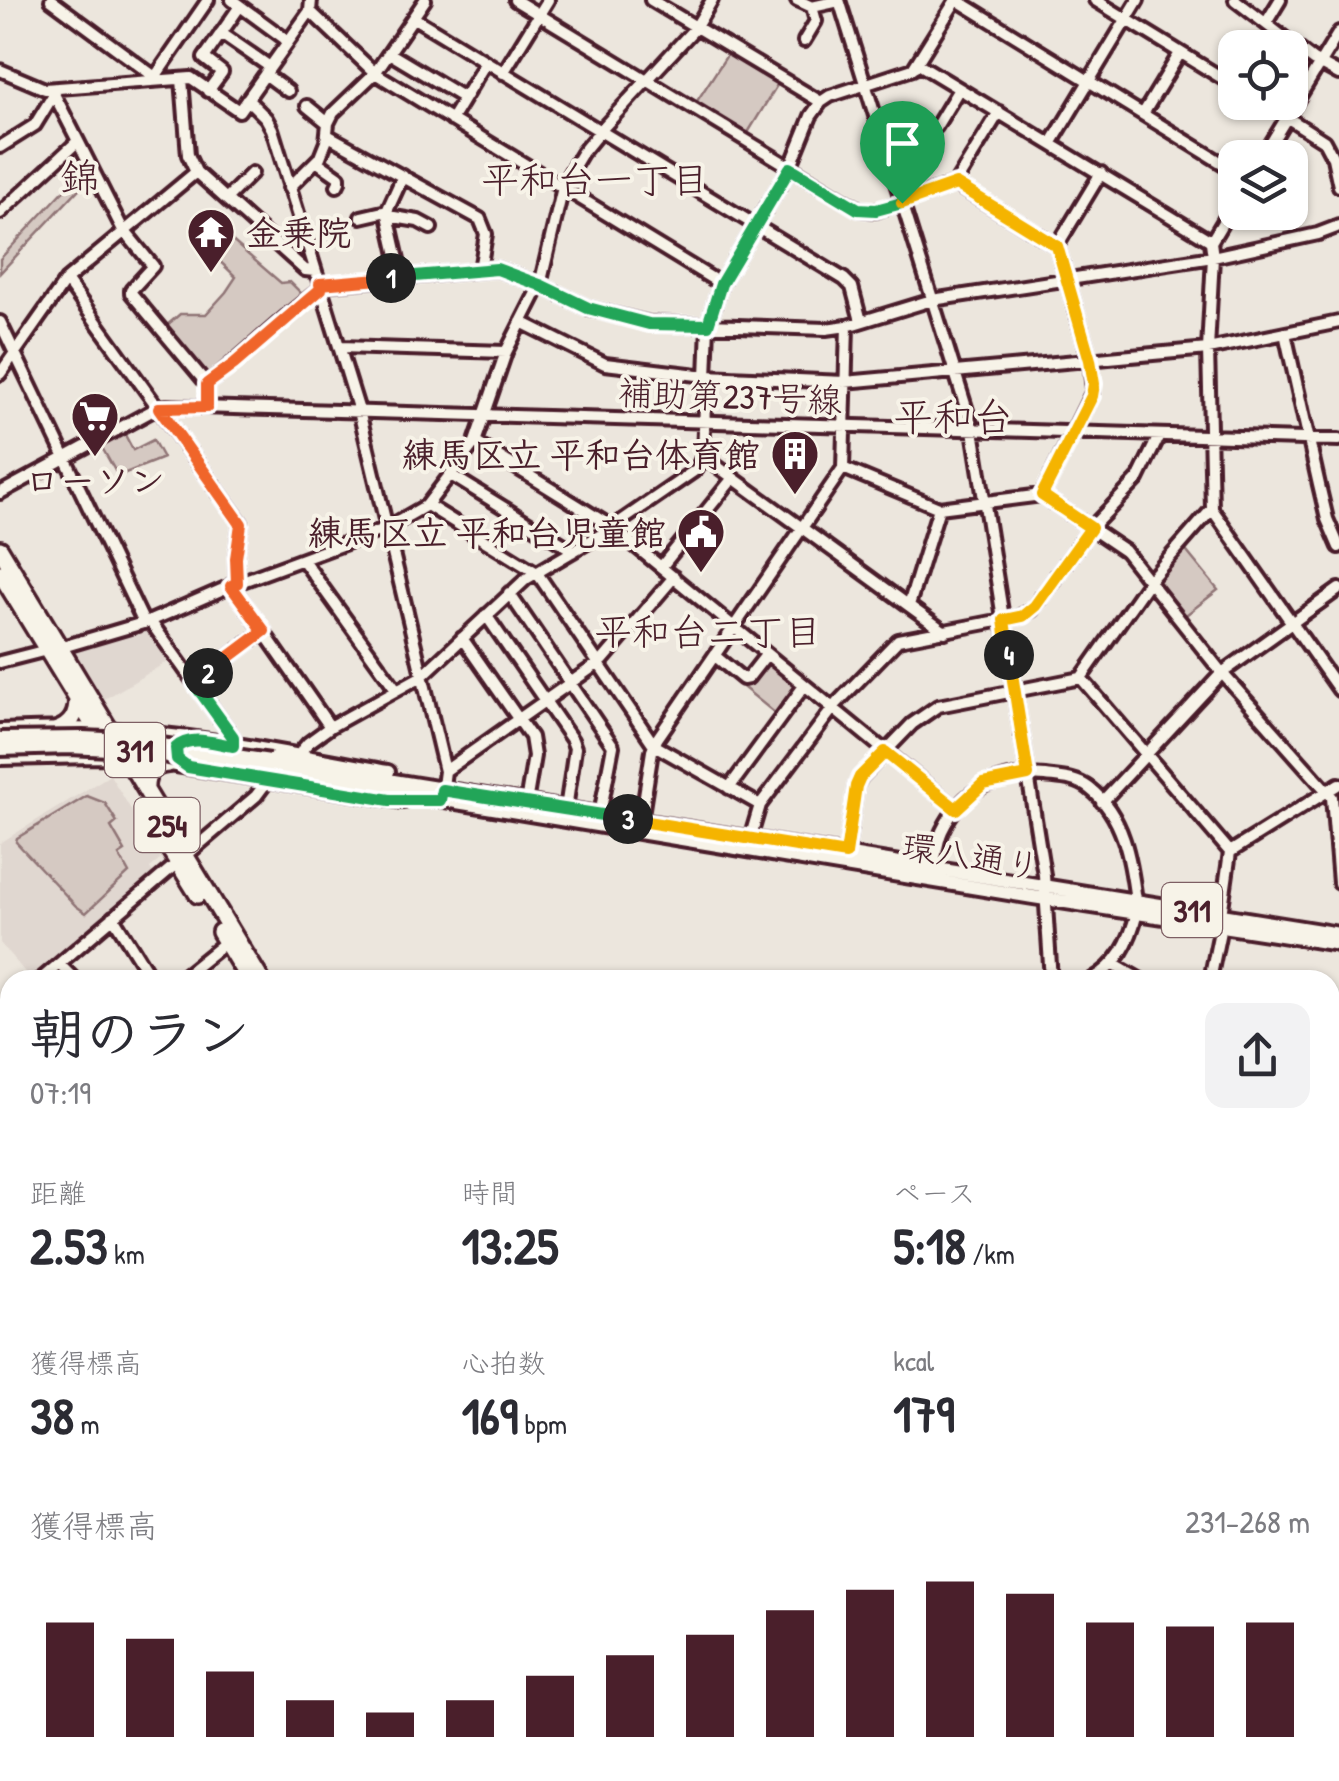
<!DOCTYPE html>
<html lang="ja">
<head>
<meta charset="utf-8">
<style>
  :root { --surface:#fff; --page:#f2f2f3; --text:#2b2b33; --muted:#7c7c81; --accent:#4a1f2b }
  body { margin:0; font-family:"Patrick Hand","Klee One",sans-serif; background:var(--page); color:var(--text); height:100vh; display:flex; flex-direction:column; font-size:38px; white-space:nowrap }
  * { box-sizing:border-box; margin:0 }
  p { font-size:32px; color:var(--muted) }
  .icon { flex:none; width:55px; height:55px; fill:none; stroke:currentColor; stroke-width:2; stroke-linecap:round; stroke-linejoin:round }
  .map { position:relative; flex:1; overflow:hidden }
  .side { position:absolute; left:0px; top:970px; width:1340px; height:812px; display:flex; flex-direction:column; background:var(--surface); border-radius:30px 30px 0 0; box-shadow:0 2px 8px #0004 }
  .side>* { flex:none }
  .buttons { position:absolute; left:1218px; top:30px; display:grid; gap:20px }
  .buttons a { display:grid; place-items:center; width:90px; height:90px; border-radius:20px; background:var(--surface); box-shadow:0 2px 8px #0004; font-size:50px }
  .pin { position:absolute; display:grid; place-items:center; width:85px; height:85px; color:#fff; margin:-102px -42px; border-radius:50% 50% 50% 0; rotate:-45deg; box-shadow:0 0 10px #0007 }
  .pin .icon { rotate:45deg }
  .km { position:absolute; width:50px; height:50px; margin:-25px; border-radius:50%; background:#222; color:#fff; font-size:28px; line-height:50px; text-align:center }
  .round { display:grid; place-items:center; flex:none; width:105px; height:105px; border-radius:20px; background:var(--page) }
  .headline { display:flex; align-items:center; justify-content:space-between; height:170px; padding:0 30px }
  h1 { font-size:55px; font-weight:800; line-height:75px }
  .stats { display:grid; grid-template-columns:repeat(3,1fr); gap:15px; height:170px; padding:10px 30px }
  .stats div { display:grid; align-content:center }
  .stats b { font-size:50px; font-weight:800 }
  .stats small { font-size:28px; font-weight:400 }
  .stats p { font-size:28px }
  .chart { height:280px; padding:20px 30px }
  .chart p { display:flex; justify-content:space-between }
  .chart svg { width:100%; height:180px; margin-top:10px; stroke:var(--accent); stroke-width:6 }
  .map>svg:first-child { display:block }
</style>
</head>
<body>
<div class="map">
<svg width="1339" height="1781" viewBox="0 0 1339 1781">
  <rect width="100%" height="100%" fill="#ece6dd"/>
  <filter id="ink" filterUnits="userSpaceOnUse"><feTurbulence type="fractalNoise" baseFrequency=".01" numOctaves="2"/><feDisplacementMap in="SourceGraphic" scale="20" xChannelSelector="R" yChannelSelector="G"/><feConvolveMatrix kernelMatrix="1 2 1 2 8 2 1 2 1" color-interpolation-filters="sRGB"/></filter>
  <g filter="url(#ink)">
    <path fill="#e0d7d0" d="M147,628L172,659L103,700L75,653L76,648Z
      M110,775L161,859L150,868L154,875L30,978L0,943V843Z
      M1330,1196L1339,1198V1305L1330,1329Z"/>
    <path fill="#d5c9c2" stroke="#907476" stroke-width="2.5" d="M729,52L779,82L746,136L695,104Z
      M86,167L91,176L0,273V259Z
      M222,232L281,283L290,282L305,297L209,378L165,327L180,314H206L226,292L236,277L206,248Z
      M123,431L133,450L153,440L163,458L118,476L100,444Z
      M1183,547L1218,590L1182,618L1155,584V580Z
      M769,663L794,683L795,689L776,714L744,688L765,664Z
      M87,796L105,803L117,822L111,827L125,851L119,855L129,873L86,913L76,906L16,842L17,838Z"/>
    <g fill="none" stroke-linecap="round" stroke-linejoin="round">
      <g stroke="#4a1f2b" stroke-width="18">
        <path id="minor" d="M51,0L155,77
          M232,0L288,41
          M515,0L859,209L876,211L955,184L1057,246
          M651,0L821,102
          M797,0L812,7L839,1
          M839,0L973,430L1044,875L1051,980
          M957,0L1235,171
          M1095,0L1235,86
          M1235,0L1313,60L1339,74
          M310,11L375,73L721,284
          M414,18L844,279L852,287L861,321
          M1266,23L1280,0
          M221,33L270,67
          M804,41L816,21L812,7
          M389,53L464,98
          M917,63L1211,241
          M0,70L45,89L191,78L239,111L310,11L311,0
          M503,73L548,0
          M265,74L288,91
          M182,79L188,155L196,172L305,270L315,271
          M155,80V77L208,0
          M208,91L222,72L204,58L240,6
          M54,94L78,141
          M247,99L266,118L272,129L359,411L445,771L442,794
          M1263,102L1324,141L1333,158L1339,186
          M307,106L328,123
          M1143,114L1180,53
          M451,120L486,62
          M327,135L480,219L486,234L480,270
          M883,141L936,127L959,89
          M1051,144L1138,0
          M0,147L35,125L57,89
          M1262,158L1339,32
          M316,161L339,177V182L337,186
          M955,184L999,112
          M289,188L320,157L326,142L328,123L333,113L375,73L425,0
          M226,199L252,173
          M1235,202L1211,242L1213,257L1208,349L1212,509L1339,690
          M0,213L78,141L122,228L153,266L131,290V293L207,384V407
          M388,216L418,221L431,228
          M361,217L387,211
          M402,277L387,211L403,176
          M66,280L241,523L236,558L237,583
          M320,285L497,269L540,285L588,308L649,323L826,329L847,326L932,300L1213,257L1318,234L1339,226
          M0,322L144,623
          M521,322L605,364L706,376L845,382L1208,349L1339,322
          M1285,333L1319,485L1327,519L1339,547
          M340,347L506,352
          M0,374L66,280L196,172
          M207,384C247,354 281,317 321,289
          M475,442L612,527L956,809
          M703,456L945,632
          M843,468L939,508L1042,495L1125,551L1222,673L1332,797L1339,883
          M451,475L569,548L572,552
          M0,493L159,407L167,406L1339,440
          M1042,495L1093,391L1090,360L1057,246L1101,173
          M427,505L537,573L654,745L760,805
          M303,560L396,689
          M662,566L733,478
          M231,585L330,727
          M509,593L613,746L600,814
          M909,605L939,508
          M486,615L572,740L575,748L566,809
          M150,621L233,737V746
          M462,638L531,737L534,756L526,803
          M59,648L150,621L237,583L387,528L427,505L475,442L506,352L540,285L564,183L582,153L600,131L696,27L712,0
          M715,656L743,679L748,678L766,655
          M0,662L47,650
          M1081,678L1149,581L1212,509
          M194,683L264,631
          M301,756L302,750L308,743L330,727L422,676L526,579L604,533L697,469L703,456L708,325L721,284L790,168L811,116L821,102L830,96L913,69L956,0
          M445,771L603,660L674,577
          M729,788L804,686
          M1102,802L1222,673L1339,589
          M641,821L652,751L657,739L843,468L847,326
          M750,839L760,805L837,703L898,640L1018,617L1032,610L1091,528L1138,479L1159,436
          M1230,852L1339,784
          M846,855L856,786L861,777L912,724L938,706L1081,678L1230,852L1221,915
          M933,869C936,856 937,842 942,831C962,789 999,771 1045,776C1060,778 1076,778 1089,788C1124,815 1131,861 1136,901
          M113,917L152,980
          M59,964L75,980
          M1113,964L1141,980
          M40,980L256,796L268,780
          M179,980L226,942
          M1091,980C1118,965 1130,942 1137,912
          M1210,980L1221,926
          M0,1018L10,1009
          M0,1066L10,1072
          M0,1125L10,1130
          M10,1149L5,1156L10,1175
          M1330,1159L1339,1017
          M1330,1190L1339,1192
          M0,1204L10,1197
          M1330,1341L1339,1318
          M0,1346L10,1340
          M0,1388L10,1402
          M0,1421L10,1415
          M0,1549L10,1559
          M1339,1565L1330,1578L1333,1596L1339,1600
          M0,1654L10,1667
          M1330,1696L1339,1706
          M1330,1759L1339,1746
          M94,1772L101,1781
          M162,1772L170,1781
          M227,1772L235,1781
          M316,1772L325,1781
          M472,1772L477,1781
          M613,1772L618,1781
          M843,1772L848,1781
          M1020,1772L1033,1776
          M1110,1772L1123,1781
          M1183,1772L1196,1781
          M1236,1772L1249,1781
          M4,1781L14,1772
          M775,1781L802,1772
          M1156,1781L1162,1772
          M1315,1781L1321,1772"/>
      </g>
      <g stroke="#4a1f2b" stroke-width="20">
        <path id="major" d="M0,731C36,730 72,728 108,730C202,736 296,755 388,772
          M0,758L94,756L126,757L403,801
          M270,761L1339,934
          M268,771L1033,897L1339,944
          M1330,1395L1339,1390
          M1330,1416L1339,1411
          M918,1781L923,1772
          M932,1781L937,1772"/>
      </g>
      <g stroke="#4a1f2b" stroke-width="22">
        <path id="highway" d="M0,549L261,980
          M0,573L106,746
          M57,730C71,725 77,715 77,700
          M146,790C145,775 153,765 168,764
          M152,821L198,895
          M220,932L249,980
          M746,1772L752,1781"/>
      </g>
      <use href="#minor" stroke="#f7f3e8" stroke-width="10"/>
      <use href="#major" stroke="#f7f3e8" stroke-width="12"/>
      <use href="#highway" stroke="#f7f3e8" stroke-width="15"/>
      <g stroke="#4a1f2b" stroke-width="6">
        <path id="rail" d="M0,1541L10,1551
          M243,1772L251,1781"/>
      </g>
      <use href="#rail" stroke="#f7f3e8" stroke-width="2.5" stroke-dasharray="8" stroke-linecap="butt"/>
      <g stroke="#4a1f2b" stroke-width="20" stroke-linecap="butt">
        <path id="major-bridge" d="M0,739L83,738L127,740L270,761
          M0,749L70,747L129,750L268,771"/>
      </g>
      <use href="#major-bridge" stroke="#f7f3e8" stroke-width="12"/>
    </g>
  </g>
  <g fill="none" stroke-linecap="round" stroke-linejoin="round" filter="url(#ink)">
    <g stroke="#fff" stroke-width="20">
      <path id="split-1" d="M391,278L497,269L540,285L588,308L649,324L708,325L721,284L790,168L858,209L876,210L902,203"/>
    </g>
    <g stroke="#fff" stroke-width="20">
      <path id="split-2" d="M208,673L264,631L231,586L237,583L236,558L241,524L159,408L207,407V384L234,364L321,289L320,284L391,278"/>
    </g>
    <g stroke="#fff" stroke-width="20">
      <path id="split-3" d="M208,673L194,683L233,737V746C214,743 190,734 176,748L177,759L188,767L390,800H440L442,790L628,819"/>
    </g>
    <g stroke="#fff" stroke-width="20">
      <path id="split-4" d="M628,819L846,854L856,786L860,777L885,752L956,809L983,784L1028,775L1009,655"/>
    </g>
    <g stroke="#fff" stroke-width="20">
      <path id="split-5" d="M902,203L956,184L1057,246L1090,360L1094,384L1092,396L1042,495L1091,528L1035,606L1023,616L1004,620L1009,655"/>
    </g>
    <use href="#split-1" stroke="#22a559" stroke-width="12"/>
    <use href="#split-2" stroke="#f0652b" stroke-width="12"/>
    <use href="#split-3" stroke="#22a559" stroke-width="12"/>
    <use href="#split-4" stroke="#f5b400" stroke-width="12"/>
    <use href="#split-5" stroke="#f5b400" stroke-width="12"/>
  </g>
  <defs>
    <g id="temple-pin" transform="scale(2.5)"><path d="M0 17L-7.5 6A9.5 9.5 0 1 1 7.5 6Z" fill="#4a1f2b" stroke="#f7f3e8"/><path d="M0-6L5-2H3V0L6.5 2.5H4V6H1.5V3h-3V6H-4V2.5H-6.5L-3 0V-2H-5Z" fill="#fff"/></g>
    <g id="supermarket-pin" transform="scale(2.5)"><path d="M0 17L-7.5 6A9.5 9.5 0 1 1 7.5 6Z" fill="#4a1f2b" stroke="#f7f3e8"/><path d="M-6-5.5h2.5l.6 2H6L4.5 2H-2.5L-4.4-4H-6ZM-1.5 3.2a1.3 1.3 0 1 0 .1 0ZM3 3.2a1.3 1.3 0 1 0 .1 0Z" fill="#fff"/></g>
    <g id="building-pin" transform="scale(2.5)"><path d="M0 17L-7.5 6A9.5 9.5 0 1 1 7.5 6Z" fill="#4a1f2b" stroke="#f7f3e8"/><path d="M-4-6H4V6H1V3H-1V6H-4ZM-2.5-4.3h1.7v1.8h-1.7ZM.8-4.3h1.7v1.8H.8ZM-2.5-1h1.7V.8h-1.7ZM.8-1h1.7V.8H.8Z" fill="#fff"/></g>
    <g id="civic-pin" transform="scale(2.5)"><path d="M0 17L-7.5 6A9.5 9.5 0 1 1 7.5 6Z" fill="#4a1f2b" stroke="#f7f3e8"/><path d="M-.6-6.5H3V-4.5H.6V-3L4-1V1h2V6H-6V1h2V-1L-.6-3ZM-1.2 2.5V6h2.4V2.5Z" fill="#fff"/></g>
  </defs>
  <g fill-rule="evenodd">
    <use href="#temple-pin" x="211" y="232"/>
    <use href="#supermarket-pin" x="95" y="416"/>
    <use href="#building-pin" x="795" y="454"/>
    <use href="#civic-pin" x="701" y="532"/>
  </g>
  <g text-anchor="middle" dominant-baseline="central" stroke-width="8" stroke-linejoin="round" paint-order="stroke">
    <g fill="#f7f3e8" stroke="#7e5f64" stroke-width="2.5">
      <rect x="105" y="723" width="60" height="54" rx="8"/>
      <rect x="134.5" y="798" width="65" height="54" rx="8"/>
      <rect x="1162" y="883" width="60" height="54" rx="8"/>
    </g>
    <g font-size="32" font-weight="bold" fill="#4a1f2b">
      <text x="135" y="750">311</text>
      <text x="167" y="825">254</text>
      <text x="1192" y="910">311</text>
    </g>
    <g font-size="35" font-weight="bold" fill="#4a1f2b" stroke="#f7f3e8" text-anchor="end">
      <text x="246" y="232" text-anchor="start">金乗院</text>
      <text x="760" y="454">練馬区立 平和台体育館</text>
      <text x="95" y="480" text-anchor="middle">ローソン</text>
      <text x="666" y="532">練馬区立 平和台児童館</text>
    </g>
    <g font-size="35" fill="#4a1f2b" stroke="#f7f3e8">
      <text transform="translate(730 396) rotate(2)">補助第237号線</text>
      <text transform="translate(971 856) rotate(9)">環八通り</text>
    </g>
    <g font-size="38" fill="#4a1f2b" stroke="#f7f3e8">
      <text x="595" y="179">平和台一丁目</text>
      <text x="708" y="631">平和台二丁目</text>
    </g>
    <g font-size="40" fill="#4a1f2b" stroke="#f7f3e8">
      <text x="80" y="176">錦</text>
      <text x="953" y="416">平和台</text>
    </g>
  </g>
</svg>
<div class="buttons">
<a><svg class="icon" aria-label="locate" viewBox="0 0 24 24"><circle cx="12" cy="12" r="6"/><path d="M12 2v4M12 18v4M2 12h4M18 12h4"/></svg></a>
<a><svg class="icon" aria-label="layers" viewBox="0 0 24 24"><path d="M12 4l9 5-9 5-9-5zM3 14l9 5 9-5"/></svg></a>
</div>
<div class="pin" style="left:902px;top:203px;background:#1e9e55"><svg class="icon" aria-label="arrive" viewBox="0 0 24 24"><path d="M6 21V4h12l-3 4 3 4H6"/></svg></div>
<b class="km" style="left:391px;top:278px">1</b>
<b class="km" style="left:208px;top:673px">2</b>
<b class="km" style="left:628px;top:819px">3</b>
<b class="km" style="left:1009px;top:655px">4</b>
<section class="side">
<div class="headline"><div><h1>朝のラン</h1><p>07:19</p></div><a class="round"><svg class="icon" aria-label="share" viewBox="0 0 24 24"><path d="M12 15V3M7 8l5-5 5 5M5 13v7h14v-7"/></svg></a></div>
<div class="stats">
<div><p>距離</p><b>2.53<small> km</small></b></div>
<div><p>時間</p><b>13:25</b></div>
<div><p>ペース</p><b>5:18<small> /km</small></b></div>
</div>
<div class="stats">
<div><p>獲得標高</p><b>38<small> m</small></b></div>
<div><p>心拍数</p><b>169<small> bpm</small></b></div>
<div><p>kcal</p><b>179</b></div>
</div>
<div class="chart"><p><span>獲得標高</span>231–268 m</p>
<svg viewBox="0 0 160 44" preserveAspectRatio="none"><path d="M5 44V16M15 44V20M25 44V28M35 44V35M45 44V38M55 44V35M65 44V29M75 44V24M85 44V19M95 44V13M105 44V8M115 44V6M125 44V9M135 44V16M145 44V17M155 44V16"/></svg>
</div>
</section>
</div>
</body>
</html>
